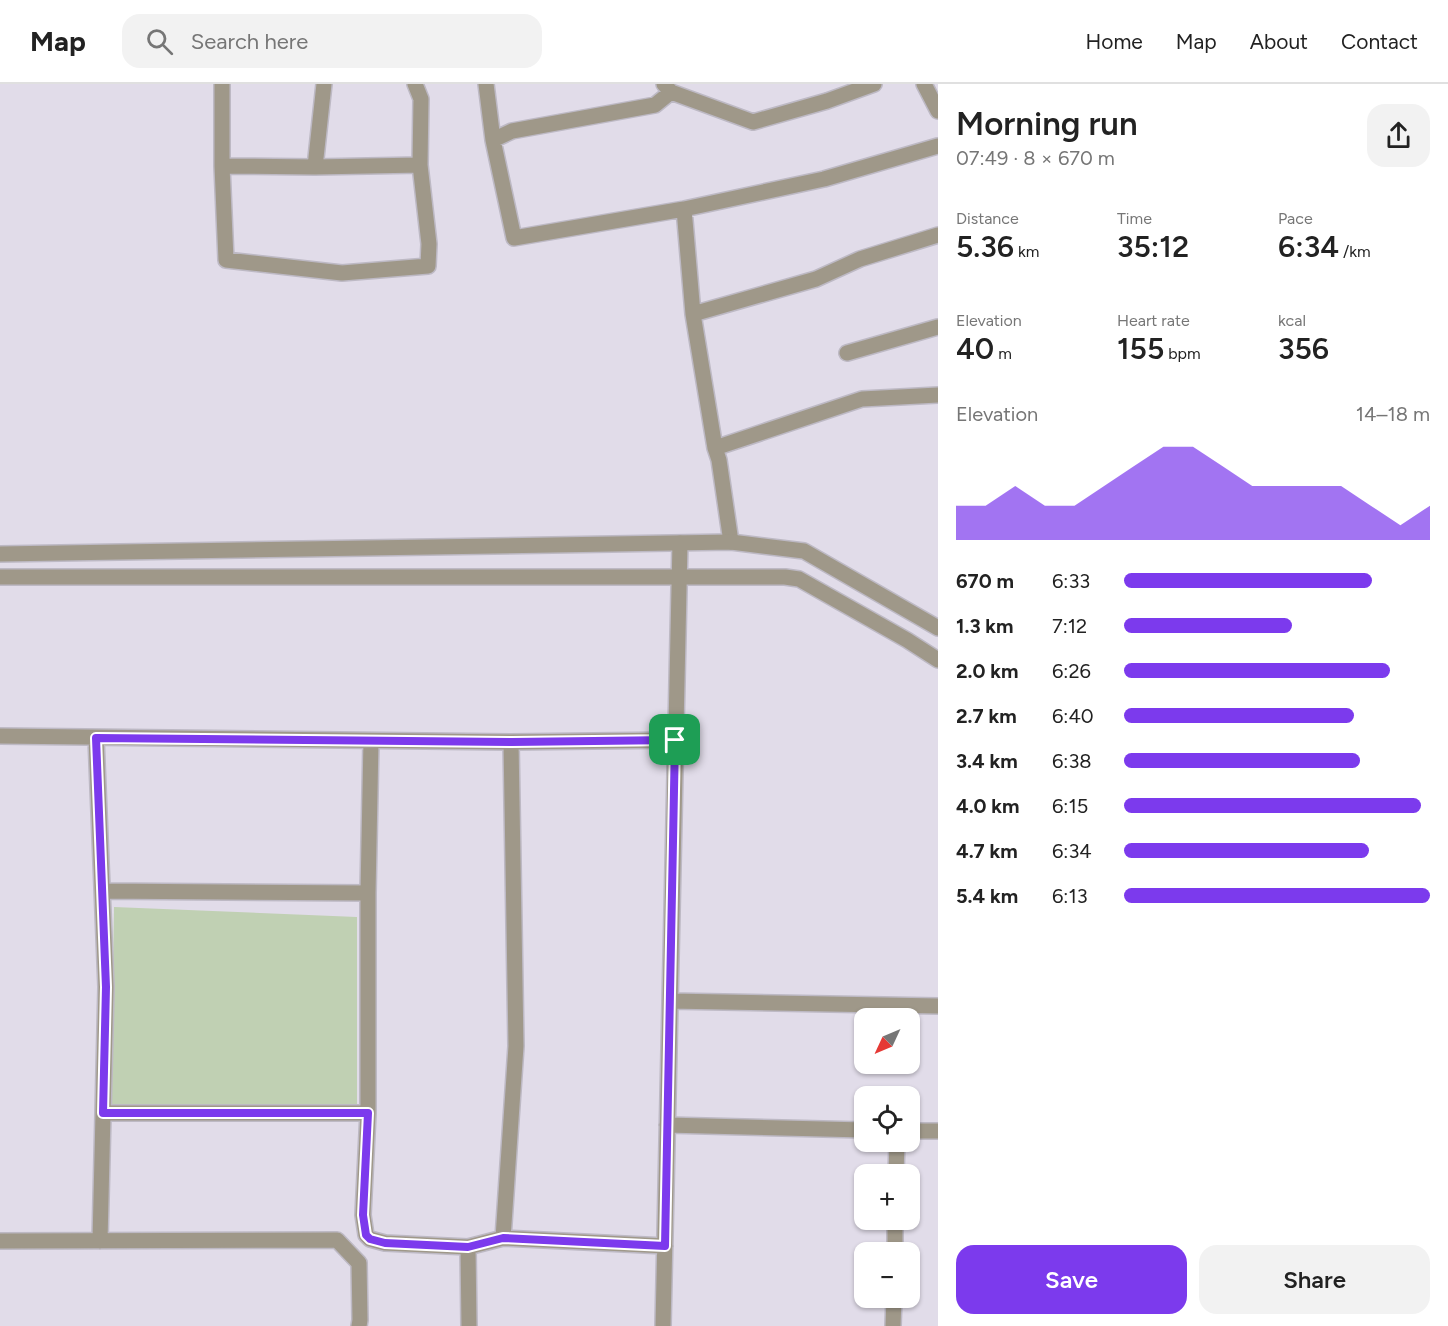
<!DOCTYPE html>
<html lang="en">
<head>
<meta charset="utf-8">
<style>
  :root { --surface:#fff; --page:#f2f2f2; --text:#222; --muted:#767676; --line:#e0e0e0; --accent:#7c3aed }
  body { margin:0; font-family:Figtree,sans-serif; background:var(--page); color:var(--text); height:100vh; display:flex; flex-direction:column; font-size:22px; white-space:nowrap }
  * { box-sizing:border-box; margin:0 }
  p { font-size:20px; color:var(--muted) }
  .icon { flex:none; width:33px; height:33px; fill:none; stroke:currentColor; stroke-width:2; stroke-linecap:round; stroke-linejoin:round }
  .map { position:relative; flex:1; overflow:hidden }
  .drawer { display:flex; flex-direction:column; background:var(--surface); width:510px }
  .drawer>* { flex:none }
  .needle { width:39px; rotate:226deg }
  .controls { position:absolute; left:854px; top:924px; display:grid; gap:12px }
  .controls a { display:grid; place-items:center; width:66px; height:66px; border-radius:12px; background:var(--surface); box-shadow:0 2px 4px #0004; font-size:30px }
  .pin { position:absolute; display:grid; place-items:center; width:51px; height:51px; color:#fff; margin:-26px; border-radius:12px; box-shadow:0 3px 9px #0006 }
  .round { display:grid; place-items:center; flex:none; width:63px; height:63px; border-radius:18px; background:var(--page) }
  .summary { display:flex; align-items:center; justify-content:space-between; height:102px; padding:0 18px }
  h1 { font-size:33px; font-weight:600; line-height:45px }
  .metrics { display:grid; grid-template-columns:repeat(3,1fr); gap:9px; height:102px; padding:6px 18px }
  .metrics div { display:grid; align-content:center }
  .metrics b { font-size:30px; font-weight:600 }
  .metrics small { font-size:16px; font-weight:400 }
  .metrics p { font-size:16px }
  .chart { height:168px; padding:12px 18px }
  .chart p { display:flex; justify-content:space-between }
  .chart svg { width:100%; height:108px; margin-top:6px; fill:var(--accent); opacity:.7 }
  .cta { display:flex; gap:12px; margin-top:auto; padding:12px 18px }
  .cta a { flex:1; height:69px; border-radius:18px; background:var(--accent); color:#fff; font-size:24px; font-weight:600; line-height:69px; text-align:center }
  .cta a+a { background:var(--page); color:var(--text) }
  ul { padding:0 18px; list-style:none; font-size:20px }
  li { display:grid; grid-template-columns:96px 72px 1fr; align-items:center; height:45px }
  li i { height:15px; border-radius:8px; background:var(--accent) }
  header { display:flex; align-items:center; gap:36px; box-sizing:border-box; height:84px; padding:0 30px; background:var(--surface); border-bottom:2px solid var(--line) }
  header strong { font-size:28px }
  nav { display:flex; gap:33px; margin-inline-start:auto; font-size:21px }
  .search { width:420px; height:54px; background:var(--page); display:flex; align-items:center; gap:15px; box-sizing:border-box; padding:0 21px; border-radius:18px; color:var(--muted); font-size:22px }
  main { display:flex; flex:1; min-height:0 }
  .map>svg:first-child { display:block }
</style>
</head>
<body>
<header>
<strong>Map</strong>
<div class="search"><svg class="icon" aria-label="search" viewBox="0 0 24 24"><circle cx="10" cy="10" r="6"/><path d="M15 15l6 6"/></svg>Search here</div>
<nav><a>Home</a><a>Map</a><a>About</a><a>Contact</a></nav>
</header>
<main>
<div class="map">
<svg width="938" height="1242" viewBox="0 0 938 1242">
  <rect width="100%" height="100%" fill="#e1dce9"/>
  <path fill="#c0d0b3" d="M114,823L357,833V1020L111,1022Z"/>
  <g fill="none" stroke-linecap="round" stroke-linejoin="round">
    <g stroke="#bdb9c4" stroke-width="18">
      <path id="minor" d="M222,0V82L226,176L342,189L428,182L429,160L420,81L421,15L415,0
        M486,0L493,56L514,154L684,125L824,95L938,62
        M664,0L671,8L753,38L827,17L874,0
        M924,0L938,27
        M493,56L512,47L655,21L671,8
        M222,82L315,83L420,81
        M315,83L324,0
        M684,125L693,230L715,364L719,376L731,458
        M693,230L816,195L860,175L938,151
        M847,269L938,243
        M715,364L862,315L938,311
        M0,652L511,658L675,656
        M96,654L106,903L100,1157
        M371,657L368,809V1029L363,1131L366,1151L370,1155L385,1159L468,1163L503,1154L665,1162
        M103,807L368,809
        M670,917L938,922
        M103,1029H368
        M667,1041L864,1046
        M909,1047H938
        M896,1090L897,1058
        M503,1154L516,962L511,658
        M0,1157L337,1156L359,1179L360,1236L359,1242
        M468,1163L469,1242
        M895,1168V1136
        M663,1242L680,459
        M893,1242L894,1214"/>
    </g>
    <g stroke="#bdb9c4" stroke-width="18">
      <path id="tertiary" d="M0,470L731,458L804,467L938,544
        M0,493H785L799,495L907,556L938,576"/>
    </g>
    <use href="#minor" stroke="#9f9889" stroke-width="15"/>
    <use href="#tertiary" stroke="#9f9889" stroke-width="15"/>
  </g>
  <g fill="none" stroke-linecap="round" stroke-linejoin="round">
    <g stroke="#fff" stroke-width="12">
      <path id="route" d="M96,654L512,658L675,656L665,1162L503,1154L468,1163L385,1159L370,1155L366,1151L363,1131L368,1029H103L106,903Z"/>
    </g>
    <use href="#route" stroke="#7c3aed" stroke-width="8"/>
  </g>
</svg>
<div class="controls">
<a><svg class="needle" viewBox="-14 -14 28 28"><path d="M0-13l5 13h-10z" fill="#e53935"/><path d="M0 13l5-13h-10z" fill="#767676"/></svg></a>
<a><svg class="icon" aria-label="locate" viewBox="0 0 24 24"><circle cx="12" cy="12" r="6"/><path d="M12 2v4M12 18v4M2 12h4M18 12h4"/></svg></a>
<a>+</a>
<a>−</a>
</div>
<div class="pin" style="left:675px;top:656px;background:#1e9e55"><svg class="icon" aria-label="arrive" viewBox="0 0 24 24"><path d="M6 21V4h12l-3 4 3 4H6"/></svg></div>
</div>
<section class="drawer">
<div class="summary"><div><h1>Morning run</h1><p>07:49 · 8 × 670 m</p></div><a class="round"><svg class="icon" aria-label="share" viewBox="0 0 24 24"><path d="M12 15V3M7 8l5-5 5 5M5 13v7h14v-7"/></svg></a></div>
<div class="metrics">
<div><p>Distance</p><b>5.36<small> km</small></b></div>
<div><p>Time</p><b>35:12</b></div>
<div><p>Pace</p><b>6:34<small> /km</small></b></div>
</div>
<div class="metrics">
<div><p>Elevation</p><b>40<small> m</small></b></div>
<div><p>Heart rate</p><b>155<small> bpm</small></b></div>
<div><p>kcal</p><b>356</b></div>
</div>
<div class="chart"><p><span>Elevation</span>14–18 m</p>
<svg viewBox="0 0 160 44" preserveAspectRatio="none"><path d="M0 44V30L10 30L20 22L30 30L40 30L50 22L60 14L70 6L80 6L90 14L100 22L110 22L120 22L130 22L140 30L150 38L160 30V44z"/></svg>
</div>
<ul>
<li><b>670 m</b>6:33<i style="width:81%"></i></li>
<li><b>1.3 km</b>7:12<i style="width:55%"></i></li>
<li><b>2.0 km</b>6:26<i style="width:87%"></i></li>
<li><b>2.7 km</b>6:40<i style="width:75%"></i></li>
<li><b>3.4 km</b>6:38<i style="width:77%"></i></li>
<li><b>4.0 km</b>6:15<i style="width:97%"></i></li>
<li><b>4.7 km</b>6:34<i style="width:80%"></i></li>
<li><b>5.4 km</b>6:13<i style="width:100%"></i></li>
</ul>
<div class="cta"><a>Save</a><a>Share</a></div>
</section>
</main>
</body>
</html>
